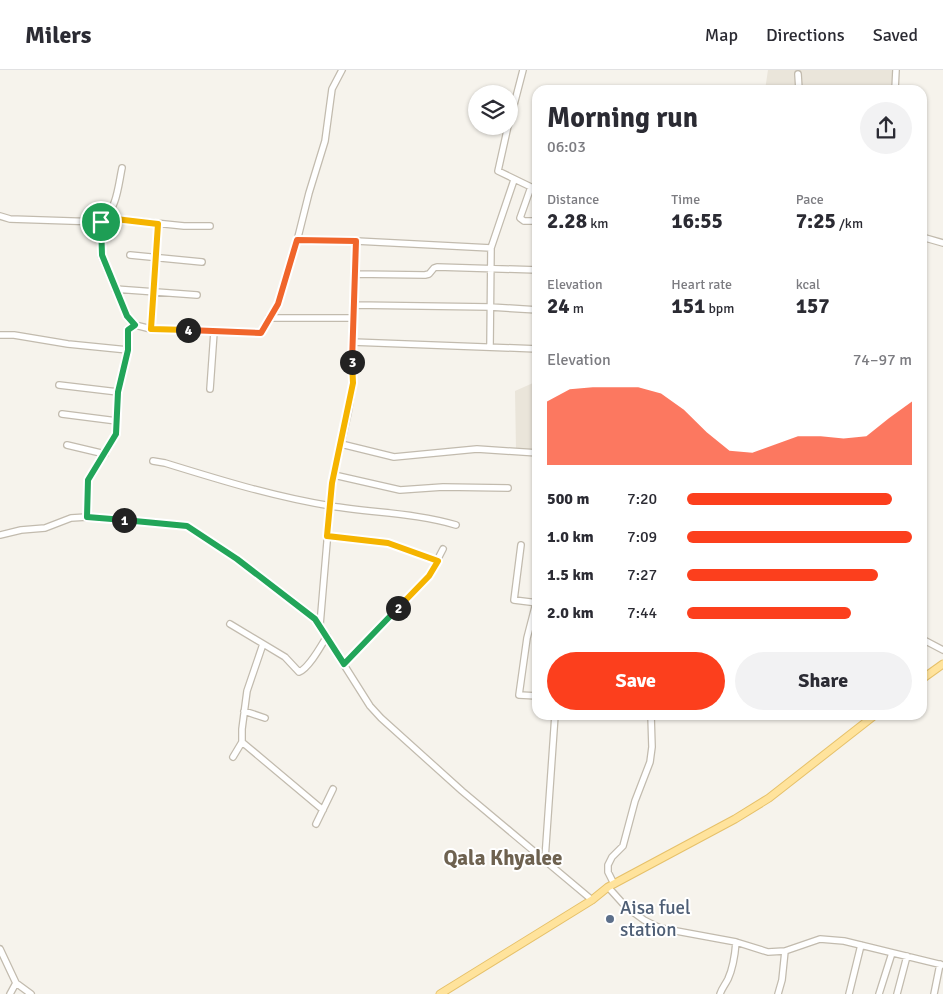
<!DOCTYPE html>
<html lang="en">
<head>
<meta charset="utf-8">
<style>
  :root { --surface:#fff; --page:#f2f2f3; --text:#2b2b33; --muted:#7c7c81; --line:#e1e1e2; --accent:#fc3f1d }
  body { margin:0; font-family:Signika,sans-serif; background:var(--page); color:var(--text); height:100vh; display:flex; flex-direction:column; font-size:19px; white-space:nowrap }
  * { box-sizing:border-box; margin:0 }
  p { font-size:16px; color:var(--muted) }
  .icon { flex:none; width:28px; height:28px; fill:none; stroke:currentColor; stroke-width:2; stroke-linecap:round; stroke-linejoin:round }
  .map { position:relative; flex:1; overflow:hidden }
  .sheet { position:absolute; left:532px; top:15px; width:395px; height:635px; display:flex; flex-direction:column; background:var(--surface); border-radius:15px; box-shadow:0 1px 4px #0004 }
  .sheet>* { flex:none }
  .buttons { position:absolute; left:468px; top:15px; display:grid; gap:10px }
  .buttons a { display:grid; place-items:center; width:50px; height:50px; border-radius:50%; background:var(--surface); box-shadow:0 1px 4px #0004; font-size:25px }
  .pin { position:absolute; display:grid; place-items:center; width:42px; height:42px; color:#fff; margin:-21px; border:2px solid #fff; border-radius:50%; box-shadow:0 1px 5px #0007 }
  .km { position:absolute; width:25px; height:25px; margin:-12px; border-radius:50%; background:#222; color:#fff; font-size:14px; line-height:25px; text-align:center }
  .round { display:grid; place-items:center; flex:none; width:52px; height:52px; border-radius:26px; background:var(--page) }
  .head { display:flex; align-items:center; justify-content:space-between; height:85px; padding:0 15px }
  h1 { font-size:28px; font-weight:700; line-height:38px }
  .stats { display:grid; grid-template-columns:repeat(3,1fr); gap:8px; height:85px; padding:5px 15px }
  .stats div { display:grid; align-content:center }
  .stats b { font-size:21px; font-weight:700 }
  .stats small { font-size:14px; font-weight:400 }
  .stats p { font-size:14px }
  .chart { height:140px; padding:10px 15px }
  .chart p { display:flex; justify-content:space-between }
  .chart svg { width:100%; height:90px; margin-top:5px; fill:var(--accent); opacity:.7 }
  .cta { display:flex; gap:10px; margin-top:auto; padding:10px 15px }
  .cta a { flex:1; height:58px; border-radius:30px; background:var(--accent); color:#fff; font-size:20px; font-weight:700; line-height:58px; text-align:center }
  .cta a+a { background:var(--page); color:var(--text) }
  ul { padding:0 15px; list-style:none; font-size:16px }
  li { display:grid; grid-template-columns:80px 60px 1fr; align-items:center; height:38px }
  li i { height:12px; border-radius:6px; background:var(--accent) }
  header { display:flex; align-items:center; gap:30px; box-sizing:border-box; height:70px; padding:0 25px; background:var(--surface); border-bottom:1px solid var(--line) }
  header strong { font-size:24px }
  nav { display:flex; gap:28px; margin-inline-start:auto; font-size:18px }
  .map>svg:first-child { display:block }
</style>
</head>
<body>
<header>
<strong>Milers</strong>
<nav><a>Map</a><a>Directions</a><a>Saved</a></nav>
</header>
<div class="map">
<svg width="943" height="924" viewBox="0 0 943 924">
  <rect width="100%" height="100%" fill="#f6f3ec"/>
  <path fill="#eae5da" d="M768,0H895L894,20H765Z
    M533,313L537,314V380H516L515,321Z"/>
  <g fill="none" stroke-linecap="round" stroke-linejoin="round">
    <g stroke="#c2bbae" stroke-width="8">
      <path id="minor" d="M798,4L799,20
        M895,20L896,0
        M509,54L523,0
        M508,56L498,101L531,117L520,148L524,151H538
        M122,98C118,117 117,139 101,152V185L127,246L135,255
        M0,146L10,149L101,152
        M107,148L184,156H210
        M922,167L943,173
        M297,171H356L352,278L353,313L348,343L332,413L320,555
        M356,171L491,178
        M130,185L202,192
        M354,204L425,205L429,204L434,198L437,197L538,200
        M115,219L197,225
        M353,235L490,237L538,240
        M269,248H354
        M151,259L158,154
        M0,265H14L68,274L128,280
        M352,272L538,279
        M490,277L491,178L514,110
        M59,315L118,322
        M210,319L214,262
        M62,344L117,351
        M341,374L394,387L477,379L538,383
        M67,375L105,384
        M153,391L165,393C220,410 275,427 331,436C373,443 416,443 456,455
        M334,405L400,420L443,417L508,418
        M87,447L88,410L116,364L118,322L128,280V260L135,255L151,259L261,263L278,234L297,171L309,123L325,71L332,19L342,0
        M0,465L21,460L45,458L71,448L87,447L187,456L237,489L315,549L370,636L381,648L462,721L592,830
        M327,466L388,473L438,491
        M521,475L514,530L538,533
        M536,533L527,568L519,625L538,626
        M230,554L285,587L299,602C309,598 321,576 327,566
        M922,569L943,580
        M344,594L429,506L443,479
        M244,641L265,648
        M242,672L323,740
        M233,687L242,672V659L247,621L263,574
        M316,754L333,719
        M545,789L555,645
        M614,814L608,802V795L612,787L623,776L635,731L650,692L652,677L651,645
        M608,817L626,837L644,850L660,858L736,872L768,882L785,881L820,869L844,871L943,895
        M0,879L16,913L31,924
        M10,924L16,913
        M720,924C722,918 725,915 728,909C733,898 735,885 736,872
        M778,924L782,910L785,881
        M849,924L861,875
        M879,924L892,883
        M897,924L907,886
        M934,924L940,894"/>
    </g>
    <g stroke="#e6c16a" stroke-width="9">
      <path id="major" d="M922,609L943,594
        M440,924L592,830L608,817L735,749L769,728L875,645"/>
    </g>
    <use href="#minor" stroke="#fff" stroke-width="5.5"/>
    <use href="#major" stroke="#ffe39c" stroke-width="7"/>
  </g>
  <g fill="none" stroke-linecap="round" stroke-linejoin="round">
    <g stroke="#fff" stroke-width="10">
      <path id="split-1" d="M101,152L102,185L127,246L135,255L128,260V280L118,322L116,364L88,410L87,447L124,450"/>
    </g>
    <g stroke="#fff" stroke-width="10">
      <path id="split-2" d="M124,450L187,456L237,489L315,549L344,594L398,538"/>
    </g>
    <g stroke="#fff" stroke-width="10">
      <path id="split-3" d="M352,292L353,313L332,413L327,466L388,473L438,491L429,506L398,538"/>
    </g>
    <g stroke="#fff" stroke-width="10">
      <path id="split-4" d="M188,260L261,263L278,234L297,170L356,171L352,292"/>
    </g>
    <g stroke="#fff" stroke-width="10">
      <path id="split-5" d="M101,152L107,148L158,154L151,259L188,260"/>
    </g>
    <use href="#split-1" stroke="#22a559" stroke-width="6"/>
    <use href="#split-2" stroke="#22a559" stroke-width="6"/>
    <use href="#split-3" stroke="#f5b400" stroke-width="6"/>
    <use href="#split-4" stroke="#f0652b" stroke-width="6"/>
    <use href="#split-5" stroke="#f5b400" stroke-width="6"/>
  </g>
  <circle fill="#5c6f8a" stroke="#fff" stroke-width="2" cx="610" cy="849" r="5"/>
  <g text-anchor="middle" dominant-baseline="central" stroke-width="4" stroke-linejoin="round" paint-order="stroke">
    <g font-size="19" fill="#4e5e75" stroke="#fff" text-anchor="start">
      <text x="620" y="838">Aisa fuel<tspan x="620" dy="22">station</tspan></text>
    </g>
    <g font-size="21" font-weight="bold" fill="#6e6250" stroke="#fff">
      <text x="503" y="788">Qala Khyalee</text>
    </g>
  </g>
</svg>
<div class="buttons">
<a><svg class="icon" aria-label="layers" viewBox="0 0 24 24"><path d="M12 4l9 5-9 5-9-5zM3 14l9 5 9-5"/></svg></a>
</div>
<div class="pin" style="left:101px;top:152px;background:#1e9e55"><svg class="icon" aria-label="arrive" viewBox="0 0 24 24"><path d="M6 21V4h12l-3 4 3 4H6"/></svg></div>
<b class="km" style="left:124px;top:450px">1</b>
<b class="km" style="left:398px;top:538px">2</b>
<b class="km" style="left:352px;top:292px">3</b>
<b class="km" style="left:188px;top:260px">4</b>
<section class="sheet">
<div class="head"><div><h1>Morning run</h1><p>06:03</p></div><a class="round"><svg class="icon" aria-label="share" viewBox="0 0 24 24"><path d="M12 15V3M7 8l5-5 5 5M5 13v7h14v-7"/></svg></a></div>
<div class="stats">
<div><p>Distance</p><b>2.28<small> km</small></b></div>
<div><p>Time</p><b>16:55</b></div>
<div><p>Pace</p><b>7:25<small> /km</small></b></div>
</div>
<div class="stats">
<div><p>Elevation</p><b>24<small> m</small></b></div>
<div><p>Heart rate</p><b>151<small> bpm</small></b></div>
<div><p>kcal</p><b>157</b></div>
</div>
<div class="chart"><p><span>Elevation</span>74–97 m</p>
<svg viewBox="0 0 160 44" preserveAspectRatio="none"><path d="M0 44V13L10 7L20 6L30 6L40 6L50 9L60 17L70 28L80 37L90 38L100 34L110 30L120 30L130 31L140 30L150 21L160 13V44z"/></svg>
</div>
<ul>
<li><b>500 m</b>7:20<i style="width:91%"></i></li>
<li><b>1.0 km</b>7:09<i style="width:100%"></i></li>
<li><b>1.5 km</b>7:27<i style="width:85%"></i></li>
<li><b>2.0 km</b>7:44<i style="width:73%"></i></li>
</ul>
<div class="cta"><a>Save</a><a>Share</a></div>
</section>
</div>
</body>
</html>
